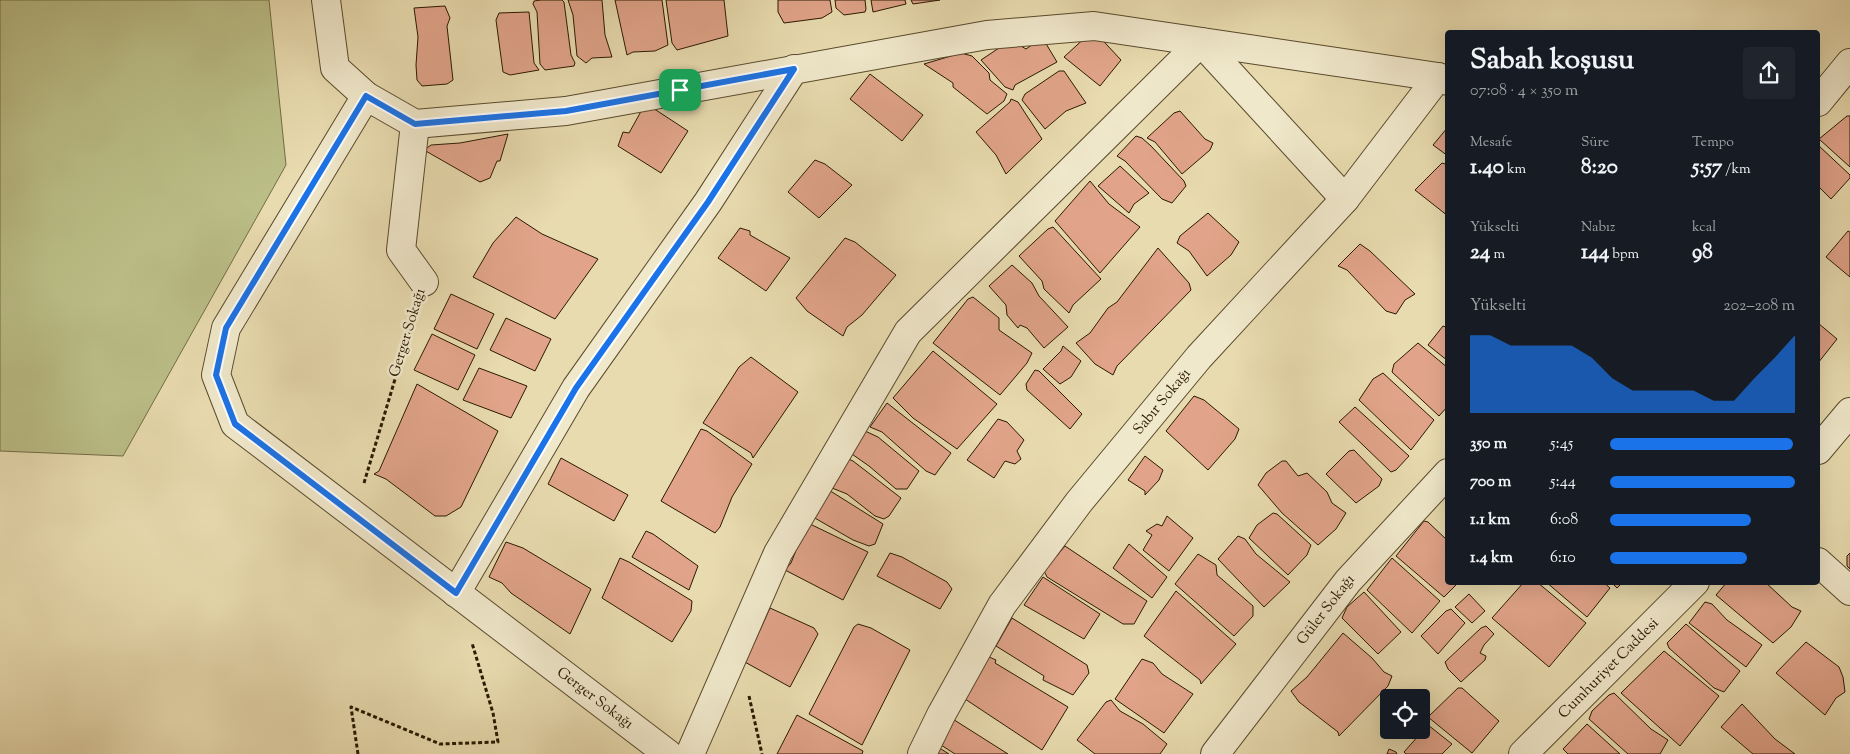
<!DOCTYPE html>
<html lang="tr">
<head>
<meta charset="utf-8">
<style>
  :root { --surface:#171b24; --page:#20242c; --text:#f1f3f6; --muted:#9ea1a6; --accent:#1a73e8 }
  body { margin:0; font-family:"Sorts Mill Goudy",serif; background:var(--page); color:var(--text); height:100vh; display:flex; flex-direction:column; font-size:19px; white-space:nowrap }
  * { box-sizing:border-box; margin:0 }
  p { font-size:16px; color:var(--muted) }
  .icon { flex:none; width:28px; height:28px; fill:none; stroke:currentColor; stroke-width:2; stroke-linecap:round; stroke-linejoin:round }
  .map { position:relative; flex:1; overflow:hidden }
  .drawer { position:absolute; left:1445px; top:30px; width:375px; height:555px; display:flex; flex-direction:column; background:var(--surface); border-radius:5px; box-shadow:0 5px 20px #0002 }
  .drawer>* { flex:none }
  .tools { position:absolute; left:1380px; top:689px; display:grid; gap:10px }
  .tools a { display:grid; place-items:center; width:50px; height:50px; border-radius:5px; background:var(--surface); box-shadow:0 5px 20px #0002; font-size:25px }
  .pin { position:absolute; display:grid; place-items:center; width:42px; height:42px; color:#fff; margin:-21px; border-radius:10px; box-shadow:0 2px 8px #0006 }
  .round { display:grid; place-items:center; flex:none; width:52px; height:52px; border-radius:5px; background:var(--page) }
  .head { display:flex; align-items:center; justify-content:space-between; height:85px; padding:0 25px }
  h1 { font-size:28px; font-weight:800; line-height:38px }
  .metrics { display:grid; grid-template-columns:repeat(3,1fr); gap:8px; height:85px; padding:5px 25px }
  .metrics div { display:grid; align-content:center }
  .metrics b { font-size:21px; font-weight:800 }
  .metrics small { font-size:14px; font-weight:400 }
  .metrics p { font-size:14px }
  .chart { height:140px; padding:10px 25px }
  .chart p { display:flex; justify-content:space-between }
  .chart svg { width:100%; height:90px; margin-top:5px; fill:var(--accent); opacity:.7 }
  ul { padding:0 25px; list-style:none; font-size:16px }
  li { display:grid; grid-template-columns:80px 60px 1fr; align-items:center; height:38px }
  li i { height:12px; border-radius:6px; background:var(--accent) }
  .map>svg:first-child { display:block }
</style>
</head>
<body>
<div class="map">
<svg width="1850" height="754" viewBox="0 0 1850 754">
  <rect width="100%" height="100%" fill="#e8dbaf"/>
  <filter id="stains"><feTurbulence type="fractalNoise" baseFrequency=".004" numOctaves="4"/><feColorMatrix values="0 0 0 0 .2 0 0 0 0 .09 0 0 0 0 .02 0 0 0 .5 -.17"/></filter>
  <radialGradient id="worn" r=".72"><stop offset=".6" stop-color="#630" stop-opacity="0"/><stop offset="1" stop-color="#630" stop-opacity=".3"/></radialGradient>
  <path fill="#bbbe87" stroke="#726c44" d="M0,0H269L286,165L123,456L0,451Z"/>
  <path fill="#e1a48a" stroke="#2a1901" d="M541,0H562L564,2L571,55L575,63L574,66L545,70L540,64L537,12L533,4L534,1Z
    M568,0H602L605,35L612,57L592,58L586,63L577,56L573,15Z
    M615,0H662L668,45L655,51L633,52L627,55Z
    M666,0H724L728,36L677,50L672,43Z
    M778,0H830L832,12L822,18L784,23L778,12Z
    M835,0H865L866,9L865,12L844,15L836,8Z
    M871,0H905L906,4L873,12Z
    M911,0H940L913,4Z
    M445,6L450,18L447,26L453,80L447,84L422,86L417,80L416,65L418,37L414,8Z
    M529,12L534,63L539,70L510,75L503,72L496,20L499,13Z
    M1094,31L1121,60L1100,86L1064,57L1089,34Z
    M1011,40L1026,49L1036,42H1045L1057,62L1015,85L1013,90L1005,87L981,60Z
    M961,53L972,56L989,73L990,80L1007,94L1004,101L987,114L953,87V83L924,64Z
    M1059,71H1064L1086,103L1066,111L1045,129L1022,100L1025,94Z
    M870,74L923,115L902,141L850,99Z
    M1011,99L1018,102L1042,139L1006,174L996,155L976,132L1010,102Z
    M644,106L656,110L688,131L661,173L618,146L623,132L629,133Z
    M1180,111L1205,139L1213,143L1210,150L1182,174L1155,142L1147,138L1174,113Z
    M1847,116H1850V167L1819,139Z
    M1448,127V156L1433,145Z
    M508,134L500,161H497L490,178L480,182L424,150L431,145L460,143Z
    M1136,136L1142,138L1151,146L1184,181L1186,186L1172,203L1162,199L1125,161L1117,156Z
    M1818,145L1850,175V178L1831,199L1818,186Z
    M815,160L825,164L852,185L819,218L788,192Z
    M1442,163L1448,165V216L1415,190Z
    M1120,166L1149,193L1134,204L1129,213L1098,186Z
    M1090,181L1109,204L1140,227L1100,273L1055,221Z
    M1208,213L1239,242L1231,255L1207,276L1189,251L1177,243L1180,236Z
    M516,217L542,234L598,259L555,319L473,277L493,243Z
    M1053,227L1101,279L1073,305L1069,313L1044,289L1042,281L1019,256L1048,229Z
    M740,228L750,231V235L790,258L766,291L718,258Z
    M1848,231L1850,232V277L1826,257Z
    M845,238L855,242L896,275L862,315L847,327L843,336L807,311L796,298Z
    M1360,244L1370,251L1415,294L1405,300L1396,314L1386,311L1347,270L1338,266Z
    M1158,248L1189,283L1191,290L1117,366L1113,375L1095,364L1076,343L1090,333L1108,308L1117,302Z
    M1012,265L1032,283L1039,296L1068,327L1044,348L1027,328L1020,325L1018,328L1007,315L1006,305L989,286Z
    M451,294L494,314L477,349L434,329Z
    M973,297L999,318V330L1032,353L1027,363L1000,395L933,343L968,299Z
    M506,318L551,339L535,371L490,350Z
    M1818,323L1837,339L1818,363Z
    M1443,326L1448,328V361L1428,345Z
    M432,334L475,355L458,390L414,370Z
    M1418,343L1448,368V406L1439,416L1392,372L1394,364Z
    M1063,346L1081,361L1071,377L1060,384L1043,369L1061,351Z
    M933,351L997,404L957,449L913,418L893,398Z
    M751,357L798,392L753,458L751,453L703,423L739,367Z
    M479,368L527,386L511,418L463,400Z
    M1035,370L1039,371L1082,414L1070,429L1027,390L1026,384Z
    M1383,373L1434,420L1411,450L1359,400L1373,379Z
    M417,384L498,431L461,507L446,516H435L386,479L374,474L379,471Z
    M1194,396L1204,400L1239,429L1235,439L1208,470L1166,431Z
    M887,403L951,453L935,475L926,471L882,432L870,427Z
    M1355,407L1409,456L1396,470L1391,472L1339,422Z
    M998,419L1007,422L1024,440L1017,451L1021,459L1015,464L1005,461L994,478L967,460Z
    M701,429L707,431L752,464L732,497L720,527L715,533L661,501Z
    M865,431L878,437L919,471L907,489H896L869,466L849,452Z
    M1354,450L1382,479L1379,486L1356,503L1326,474L1349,451Z
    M1145,456L1163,470L1159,480L1145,495V491L1128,480Z
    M844,457L853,461L901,498L889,516L884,519L875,516L847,494L832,488Z
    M561,458L628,495L614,521L548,484Z
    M1282,461H1286L1298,476L1307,473L1327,492L1332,503L1346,513L1336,529L1318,545L1282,513L1258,485L1266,473Z
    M824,487L883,524L875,544L869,546L853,540L813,517Z
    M1273,513L1277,514L1311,545L1307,555L1288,575L1249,538L1257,525Z
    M1167,516L1193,538L1169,571L1143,550L1152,535L1146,531L1157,524L1162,526Z
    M1424,521L1428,522L1448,541V582H1459L1444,597L1396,556Z
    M810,524L868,552L843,600L785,570L791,563L806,525Z
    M646,531L653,534L698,566L689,590L632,557Z
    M1238,536L1245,539L1256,554L1290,582L1264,607L1218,559Z
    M506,542L523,548L591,589L570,634L511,593L502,583L489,577Z
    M1129,544L1167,577L1152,598L1113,568Z
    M1065,546L1147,601L1134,624H1123L1047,577L1044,571Z
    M890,553L902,557L947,582L952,589L940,609L877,576Z
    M1850,553V569L1847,566V556Z
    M1198,554L1216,565L1217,575L1253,606V616L1234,636L1175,584Z
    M620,558L629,562L692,601L691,611L672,642L602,598Z
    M1392,558L1440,601L1412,633L1367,590Z
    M1043,577L1100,614L1084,639L1024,605Z
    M1537,582L1586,623L1549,667L1492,618L1524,582Z
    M1546,582H1603L1610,588L1587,617Z
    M1611,582H1623L1617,588Z
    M1727,582H1765L1792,607L1801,611L1791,627L1773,643L1716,595Z
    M1176,591L1236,644L1201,684L1200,680L1144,636Z
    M1364,592L1401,632L1378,654L1342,618L1347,607Z
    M1469,594L1485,611L1472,623L1455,607Z
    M1705,602L1712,604L1727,620L1762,645L1746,667L1689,623Z
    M770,608L814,628L818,634L790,687L743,661H746Z
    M1451,609L1465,623L1438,654L1421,636L1446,611Z
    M1012,618L1087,665L1089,673L1073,695L1043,680L1044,676L996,646Z
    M858,624L871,628L910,650L862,745L809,714L854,627Z
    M1686,624L1740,671L1724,692L1714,688L1669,648L1667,643Z
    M1486,626L1494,634L1484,645L1480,653L1486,656L1485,660L1461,682L1448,669L1445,662L1481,628Z
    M1343,633L1372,658L1384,672L1392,676L1388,686L1339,736L1338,732L1299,702L1291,691L1307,677Z
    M1806,642L1839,667L1843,677L1845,692L1836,698L1825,715L1776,673Z
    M1664,651L1719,696L1680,746L1621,693Z
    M982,654L996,660L995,663L1068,707L1042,750L959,695Z
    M1142,659L1153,663L1162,674L1193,694L1164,733L1115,699Z
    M1458,688H1462L1499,721L1472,753L1428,717Z
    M1614,693L1651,729L1668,740L1660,754H1628L1589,719L1592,711L1609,695Z
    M1111,700L1120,711L1143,724L1167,744L1160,754H1095L1077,740L1106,702Z
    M1742,704L1775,739L1795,754H1753L1721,727Z
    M797,715L863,751L862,754H777Z
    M948,716L1008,754H955L938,743Z
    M1587,724L1620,754H1568L1563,749Z
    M1428,725L1452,744L1442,754H1406L1404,752Z
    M933,744L949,754H928Z
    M1389,749L1396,752L1397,754H1387Z"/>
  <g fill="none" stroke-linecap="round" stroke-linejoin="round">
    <g stroke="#5a4a2c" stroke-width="30">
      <g id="minor">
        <path d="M326,0L335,68L366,96L415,124L566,111L987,35L1094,26L1438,77L1448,81"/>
        <path id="s1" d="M366,96L226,328L216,375L235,424L668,754"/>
        <path d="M1818,102L1850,63"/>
        <path d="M415,124L401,250L424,282"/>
        <path d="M1818,450L1850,412"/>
        <path d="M1818,562L1850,591"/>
        <path d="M456,593L576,388L708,202L794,69"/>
        <path d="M690,754L778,553L908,332L1201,42L1345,199"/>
        <path id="s2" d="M922,754L941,715L1002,605L1079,502L1199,357L1345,199L1438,77"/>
        <path id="s3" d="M1215,754L1348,581L1448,473"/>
        <path id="s4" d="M1523,754L1695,582"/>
      </g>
    </g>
    <path stroke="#2a1901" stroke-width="3" stroke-dasharray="4 2.5" stroke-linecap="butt" d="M364,483L416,309
      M749,696L762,754
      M358,754L351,707L440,744L498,742L493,713L472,643"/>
    <use href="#minor" stroke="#f0e8cb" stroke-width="28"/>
  </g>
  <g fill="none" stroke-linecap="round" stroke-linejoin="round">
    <g stroke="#fff" stroke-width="10">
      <path id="route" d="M794,69L708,202L576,388L456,593L235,424L216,375L226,328L366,96L415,124L566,111Z"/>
    </g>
    <use href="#route" stroke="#1a73e8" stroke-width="6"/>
  </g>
  <g text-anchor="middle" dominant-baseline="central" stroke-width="5" stroke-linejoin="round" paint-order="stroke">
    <g font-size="15" fill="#2a1901" stroke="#f0e8cb">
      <text transform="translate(408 333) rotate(-73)">Gerger Sokağı</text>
      <text stroke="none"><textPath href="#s2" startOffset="428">Sabır Sokağı</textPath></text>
      <text stroke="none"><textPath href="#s3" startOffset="182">Güler Sokağı</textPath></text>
      <text stroke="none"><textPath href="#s4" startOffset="121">Cumhuriyet Caddesi</textPath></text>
      <text stroke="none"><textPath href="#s1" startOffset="824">Gerger Sokağı</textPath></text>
    </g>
  </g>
  <rect width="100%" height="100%" filter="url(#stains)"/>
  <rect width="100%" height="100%" fill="url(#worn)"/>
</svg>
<div class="tools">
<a><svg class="icon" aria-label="locate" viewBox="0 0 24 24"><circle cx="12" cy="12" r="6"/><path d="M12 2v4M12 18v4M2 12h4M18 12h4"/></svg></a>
</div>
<div class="pin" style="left:680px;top:90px;background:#1e9e55"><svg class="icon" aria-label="arrive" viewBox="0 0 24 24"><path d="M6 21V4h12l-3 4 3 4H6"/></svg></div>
<section class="drawer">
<div class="head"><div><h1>Sabah koşusu</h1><p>07:08 · 4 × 350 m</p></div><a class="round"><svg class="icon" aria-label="share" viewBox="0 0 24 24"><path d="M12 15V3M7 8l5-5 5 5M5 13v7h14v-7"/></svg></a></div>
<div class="metrics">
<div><p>Mesafe</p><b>1.40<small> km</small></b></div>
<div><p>Süre</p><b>8:20</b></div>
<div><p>Tempo</p><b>5:57<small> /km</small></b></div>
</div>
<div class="metrics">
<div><p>Yükselti</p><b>24<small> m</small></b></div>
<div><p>Nabız</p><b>144<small> bpm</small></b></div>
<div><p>kcal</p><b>98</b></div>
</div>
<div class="chart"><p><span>Yükselti</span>202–208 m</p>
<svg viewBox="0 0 160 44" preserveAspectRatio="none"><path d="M0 44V6L10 6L20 11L30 11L40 11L50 11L60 17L70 27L80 33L90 33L100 33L110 33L120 38L130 38L140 27L150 17L160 6V44z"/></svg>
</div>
<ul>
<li><b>350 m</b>5:45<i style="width:99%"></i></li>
<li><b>700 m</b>5:44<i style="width:100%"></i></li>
<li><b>1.1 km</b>6:08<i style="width:76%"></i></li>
<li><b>1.4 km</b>6:10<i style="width:74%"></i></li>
</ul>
</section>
</div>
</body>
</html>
